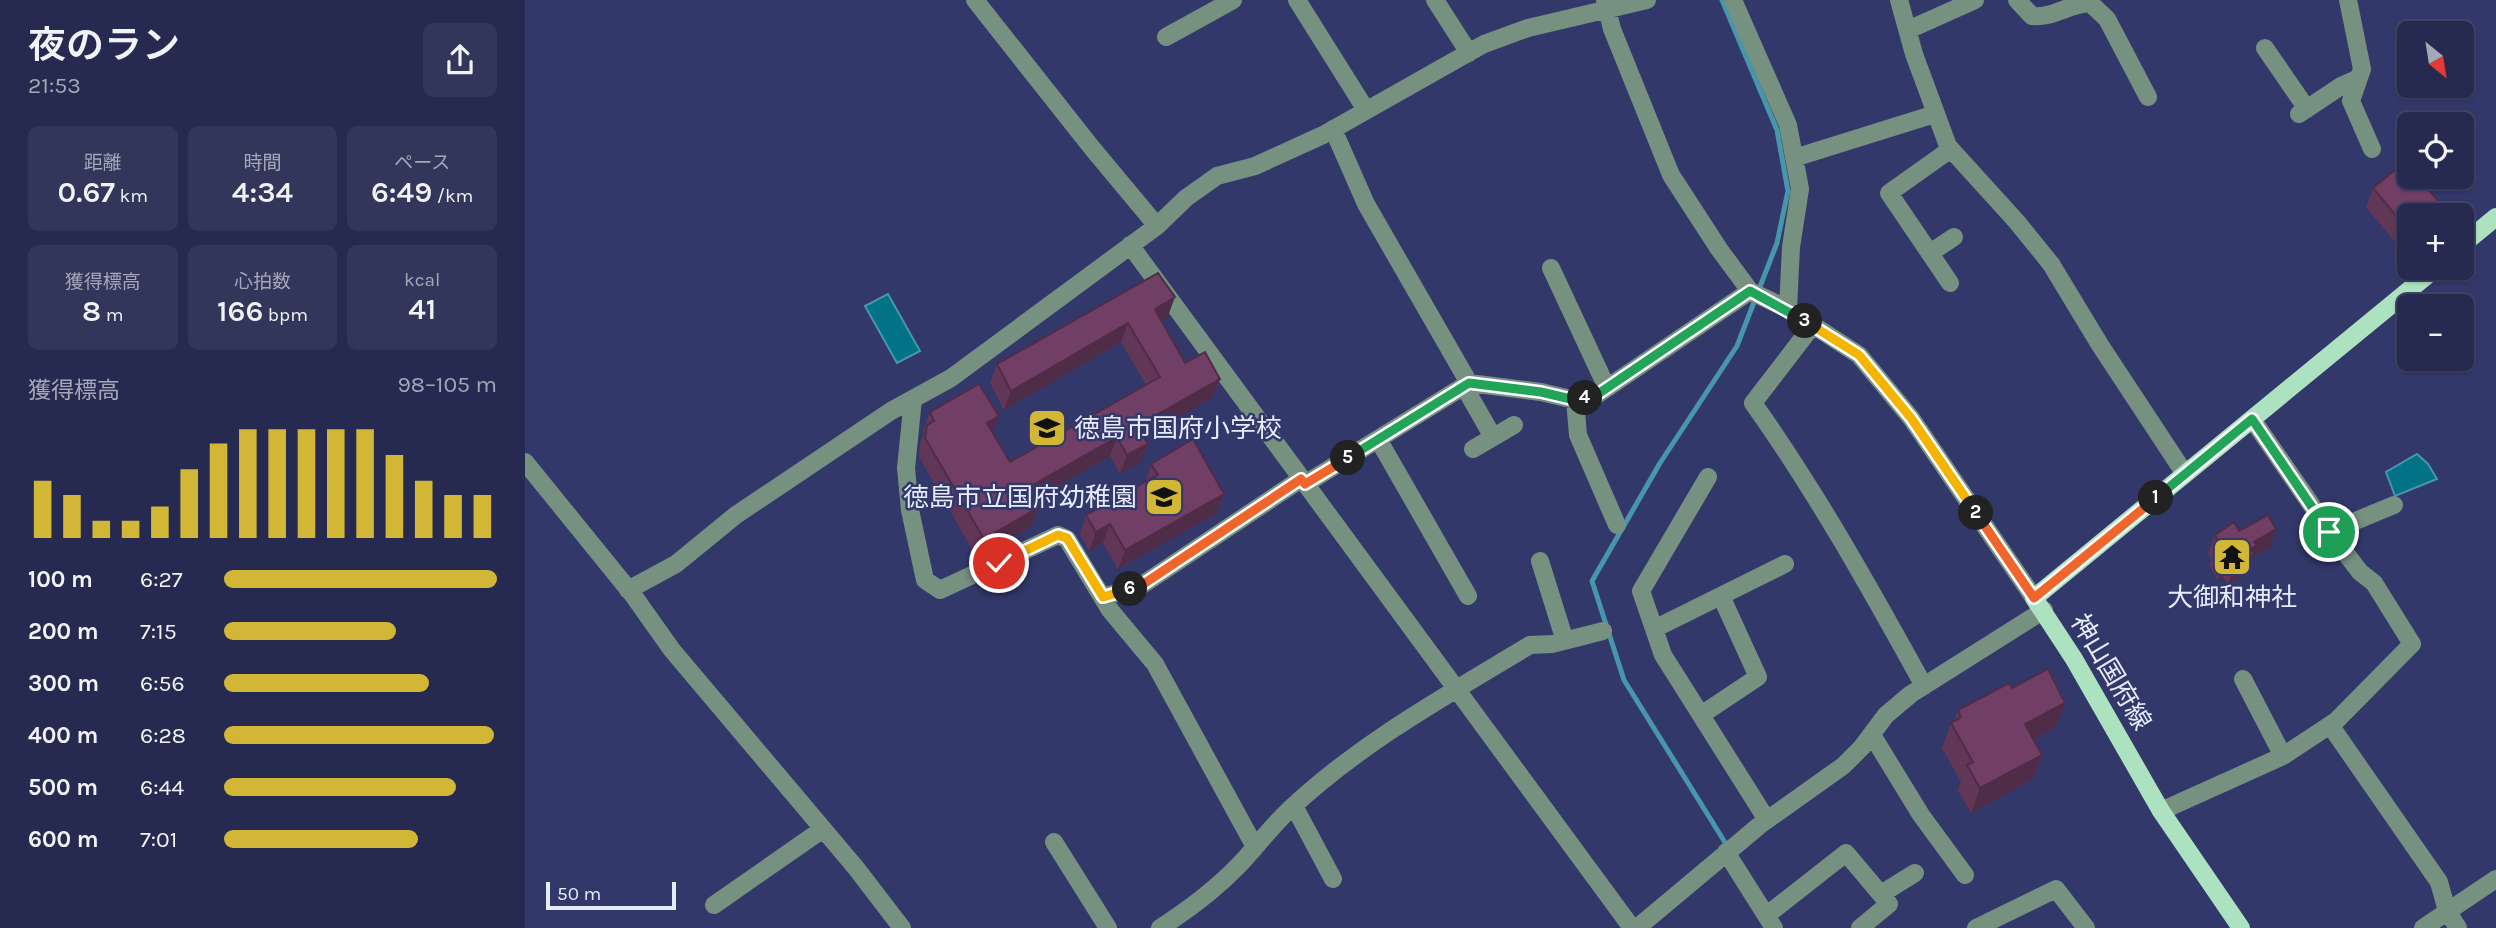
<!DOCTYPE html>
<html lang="ja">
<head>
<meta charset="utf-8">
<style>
  :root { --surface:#262a50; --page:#32365a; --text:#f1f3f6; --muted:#a4a7b7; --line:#424667; --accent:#d2b736 }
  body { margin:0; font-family:Karla,"Noto Sans JP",sans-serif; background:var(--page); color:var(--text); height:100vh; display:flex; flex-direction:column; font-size:26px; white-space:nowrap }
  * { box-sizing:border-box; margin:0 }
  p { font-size:23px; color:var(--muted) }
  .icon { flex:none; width:38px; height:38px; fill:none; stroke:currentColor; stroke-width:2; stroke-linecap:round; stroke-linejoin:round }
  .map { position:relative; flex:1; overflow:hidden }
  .side { display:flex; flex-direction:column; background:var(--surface); width:525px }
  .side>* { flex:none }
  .needle { width:46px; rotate:150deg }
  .buttons { position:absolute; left:1872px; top:21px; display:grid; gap:14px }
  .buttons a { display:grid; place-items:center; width:77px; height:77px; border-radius:10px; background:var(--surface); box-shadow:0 2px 5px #0004,0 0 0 2px var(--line); font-size:35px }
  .scale { position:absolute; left:21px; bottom:18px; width:130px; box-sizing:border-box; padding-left:7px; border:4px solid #e7ebfe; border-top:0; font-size:19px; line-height:24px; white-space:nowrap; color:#e7ebfe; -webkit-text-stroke:5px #33386b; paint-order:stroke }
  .pin { position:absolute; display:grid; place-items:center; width:60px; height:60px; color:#fff; margin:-30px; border:4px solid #fff; border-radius:50%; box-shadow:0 2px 7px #0007 }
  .km { position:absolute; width:35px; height:35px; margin:-18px; border-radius:50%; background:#222; color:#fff; font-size:19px; line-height:35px; text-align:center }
  .round { display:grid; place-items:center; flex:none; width:74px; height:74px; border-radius:10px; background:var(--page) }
  .summary { display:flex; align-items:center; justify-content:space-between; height:119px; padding:0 28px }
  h1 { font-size:38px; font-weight:600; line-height:52px }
  .stats { display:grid; grid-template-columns:repeat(3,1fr); gap:10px; height:119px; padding:7px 28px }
  .stats div { display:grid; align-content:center; border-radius:10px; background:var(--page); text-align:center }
  .stats b { font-size:30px; font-weight:600 }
  .stats small { font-size:19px; font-weight:400 }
  .stats p { font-size:19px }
  .chart { height:196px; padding:14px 28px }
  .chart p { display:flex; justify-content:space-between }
  .chart svg { width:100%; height:126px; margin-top:7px; stroke:var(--accent); stroke-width:6 }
  ul { padding:0 28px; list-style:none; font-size:23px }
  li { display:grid; grid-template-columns:112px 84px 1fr; align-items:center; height:52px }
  li i { height:18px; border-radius:9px; background:var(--accent) }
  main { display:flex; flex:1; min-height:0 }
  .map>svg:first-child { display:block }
</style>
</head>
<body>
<main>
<section class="side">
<div class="summary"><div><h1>夜のラン</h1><p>21:53</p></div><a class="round"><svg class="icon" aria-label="share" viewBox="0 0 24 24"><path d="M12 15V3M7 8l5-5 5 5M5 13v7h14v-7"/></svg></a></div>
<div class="stats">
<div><p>距離</p><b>0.67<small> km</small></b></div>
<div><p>時間</p><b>4:34</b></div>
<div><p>ペース</p><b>6:49<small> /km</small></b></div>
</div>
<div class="stats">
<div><p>獲得標高</p><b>8<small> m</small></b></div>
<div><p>心拍数</p><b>166<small> bpm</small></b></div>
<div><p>kcal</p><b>41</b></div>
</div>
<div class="chart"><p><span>獲得標高</span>98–105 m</p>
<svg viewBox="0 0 160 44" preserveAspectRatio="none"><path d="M5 44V24M15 44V29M25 44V38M35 44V38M45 44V33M55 44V20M65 44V11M75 44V6M85 44V6M95 44V6M105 44V6M115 44V6M125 44V15M135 44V24M145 44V29M155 44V29"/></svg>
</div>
<ul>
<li><b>100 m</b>6:27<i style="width:100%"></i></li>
<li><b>200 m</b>7:15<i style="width:63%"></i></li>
<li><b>300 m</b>6:56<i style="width:75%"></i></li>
<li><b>400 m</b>6:28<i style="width:99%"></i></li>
<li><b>500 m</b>6:44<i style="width:85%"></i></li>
<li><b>600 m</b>7:01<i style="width:71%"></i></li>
</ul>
</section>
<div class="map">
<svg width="1971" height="928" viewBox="0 0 1971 928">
  <rect width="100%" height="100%" fill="#33386b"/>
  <path fill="#027287" stroke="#4796ab" stroke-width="2" d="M363,294L395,351L372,363L340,306Z
    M1892,454L1903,464L1912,479L1870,496L1861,472Z"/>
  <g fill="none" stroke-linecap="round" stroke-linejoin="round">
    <path stroke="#4796ab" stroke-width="5" d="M1197,0L1252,130L1263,191L1252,243L1212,346L1135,463L1067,581L1099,680L1201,844"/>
    <path stroke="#769180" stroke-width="18" d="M450,0L567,148L632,226
      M772,0L841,110
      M910,0L944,53
      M1080,0L1087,29L1146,175L1194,249L1225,291L1263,309
      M1208,0L1263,125L1275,189L1266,247L1263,309L1334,355L1386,418L1509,598
      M1374,0L1389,54L1423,146L1492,222L1526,264L1575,345L1660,474
      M1492,0L1507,16C1528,18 1544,4 1565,3L1582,19L1623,97
      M1823,0L1837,69L1826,101L1847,149
      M1383,30L1450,0
      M641,37L708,0
      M1740,48L1782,109
      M1774,114L1816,86L1834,78
      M808,129L841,204L944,383V395L968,437
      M1269,158L1410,114
      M605,245L1107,928
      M1405,253L1429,237
      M1026,268L1082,388
      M1425,283L1364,193L1426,149
      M1288,325L1228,403C1292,493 1346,590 1399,686
      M388,399L381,468L385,510L400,580L415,590L533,535L542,539L585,610L630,664L730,847
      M1050,400L1053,435L1092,525
      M853,439L943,596
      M948,449L989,425
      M0,462L108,595L147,650L331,868L377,928
      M1183,477L1116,591L1138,655L1242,820
      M780,484L944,383L1016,392L1050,400L1070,396L1225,291
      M1804,532L1869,505
      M1015,561L1040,641
      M103,590L151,564L211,515L366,411L426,378L632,226L661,198L692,176L730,166L798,135L959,44L1003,28L1122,0
      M578,597L617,585L776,479
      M1129,629L1260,564
      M1718,679L1758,756
      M1176,715L1233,677L1196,596
      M1805,725L1914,882L1922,911L1933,928
      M1347,735L1396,815L1440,875
      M769,806L808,879
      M1636,811L1758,756L1811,721L1887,644L1849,583L1835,572L1812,542L1727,419
      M529,842L583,928
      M1201,852L1249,928
      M1356,894L1390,873
      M189,905L298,829
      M1242,915L1321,853L1364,904L1335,928
      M635,928C663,910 691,889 714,865C731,847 746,827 764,810C835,743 922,695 1005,645L1027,644L1078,631
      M1112,928L1235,825L1318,766L1337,747L1361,715L1386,694L1519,610
      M1451,928L1531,889L1561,928
      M1898,928L1971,879"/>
    <path stroke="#ace2c0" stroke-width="18" d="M1937,245L1971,217
      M1716,928L1636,811L1549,659L1509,598L1911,268"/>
  </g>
  <path fill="#613657" d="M1848,188L1885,215V252L1882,249L1878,252L1841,207Z
    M633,273L643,316L637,320L660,363L695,379L688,397L619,437L616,462L595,474L585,456L508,500L513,508L506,527L452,558L394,457L395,444L399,433L398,431L405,412L468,433L485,462L621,385L596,342L479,410L465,383L472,364Z
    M626,464L699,494L692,513L593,569L578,543L564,551L555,534L561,515L620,483Z
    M1714,531L1745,548L1728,557L1722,573L1703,584L1698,577L1693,580L1684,565L1687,560L1683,553L1690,535Z
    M1433,710L1531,727L1509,739L1517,755L1508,779L1446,813L1433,790L1436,782L1417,748L1426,723L1429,722Z"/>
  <path fill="#4f2c47" d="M1885,235V242L1882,249L1878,252Z
    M650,297L643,316L624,328L630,309Z
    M603,323L596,342L479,410L486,391Z
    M695,379L688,397L605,445L612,426Z
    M474,416L467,435L462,423Z
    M592,437L585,456L494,508L501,489Z
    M623,444L616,462L595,474L602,455Z
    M699,494L692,513L593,569L600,550Z
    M513,508L506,527L452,558L459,539Z
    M585,524L578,543L564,551L571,532Z
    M1751,529L1745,548L1728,557L1722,573L1703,584L1710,565L1729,542Z
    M1705,558L1698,577L1693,580L1700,561Z
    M1540,703L1531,727L1491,749L1500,724Z
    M1517,755L1508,779L1446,813L1455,788Z"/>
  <path fill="#713f65" stroke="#4f2c47" stroke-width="2" d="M1881,161L1885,166V177H1893L1925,215H1885V233L1848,188Z
    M633,273L650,297L630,309L660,363L680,352L695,379L612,426L623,444L602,455L592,437L501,489L513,508L459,539L400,438L402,425L409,421L405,412L454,384L474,416L462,423L485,462L635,377L603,323L486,391L472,364Z
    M668,439L699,494L600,550L585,524L571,532L561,515L633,475L626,464Z
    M1743,515L1751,529L1729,542L1732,545L1726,549L1729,554L1710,565L1705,558L1700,561L1691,546L1695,544L1690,535L1709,522L1714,531Z
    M1523,669L1540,703L1500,724L1517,755L1455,788L1442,765L1448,762L1426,723L1436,717L1433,710L1484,683L1487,688Z"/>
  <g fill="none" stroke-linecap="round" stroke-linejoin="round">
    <g stroke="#fff" stroke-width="14">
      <path id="split-1" d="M1631,498L1727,419L1804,532"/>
    </g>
    <g stroke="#fff" stroke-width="14">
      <path id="split-2" d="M1451,513L1509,598L1631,498"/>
    </g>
    <g stroke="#fff" stroke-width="14">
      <path id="split-3" d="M1280,321L1334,355L1386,418L1451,513"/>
    </g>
    <g stroke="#fff" stroke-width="14">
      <path id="split-4" d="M1060,398L1070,396L1225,291L1280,321"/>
    </g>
    <g stroke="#fff" stroke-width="14">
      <path id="split-5" d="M823,458L944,383L1016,392L1050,400L1060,398"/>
    </g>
    <g stroke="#fff" stroke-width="14">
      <path id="split-6" d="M605,589L617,585L776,479L780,484L823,458"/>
    </g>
    <g stroke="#fff" stroke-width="14">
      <path id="split-7" d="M474,563L533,535L542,538L578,597L605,589"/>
    </g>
    <use href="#split-1" stroke="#22a559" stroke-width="9"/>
    <use href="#split-2" stroke="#f0652b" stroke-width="9"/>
    <use href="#split-3" stroke="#f5b400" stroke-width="9"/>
    <use href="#split-4" stroke="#22a559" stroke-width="9"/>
    <use href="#split-5" stroke="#22a559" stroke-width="9"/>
    <use href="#split-6" stroke="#f0652b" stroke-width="9"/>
    <use href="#split-7" stroke="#f5b400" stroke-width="9"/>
  </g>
  <defs>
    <g id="school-square" transform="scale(2.0125)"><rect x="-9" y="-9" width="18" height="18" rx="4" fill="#d2b736" stroke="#33386b"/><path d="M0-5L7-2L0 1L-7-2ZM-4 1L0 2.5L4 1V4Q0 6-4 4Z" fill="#111"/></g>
    <g id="temple-square" transform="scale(2.0125)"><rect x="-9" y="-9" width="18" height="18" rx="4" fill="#d2b736" stroke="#33386b"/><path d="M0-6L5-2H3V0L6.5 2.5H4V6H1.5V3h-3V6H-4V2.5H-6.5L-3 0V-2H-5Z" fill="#111"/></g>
  </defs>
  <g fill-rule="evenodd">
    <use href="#school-square" x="522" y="428"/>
    <use href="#school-square" x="639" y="497"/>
    <use href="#temple-square" x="1707" y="557"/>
  </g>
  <g text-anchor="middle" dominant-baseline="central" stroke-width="5" stroke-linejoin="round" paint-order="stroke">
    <g font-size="26" fill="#e7ebfe" stroke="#33386b" text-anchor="start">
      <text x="549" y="428">徳島市国府小学校</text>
      <text x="612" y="497" text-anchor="end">徳島市立国府幼稚園</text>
      <text x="1707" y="597" text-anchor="middle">大御和神社</text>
    </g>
    <g font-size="26" fill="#e7ebfe" stroke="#33386b">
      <text transform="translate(1586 672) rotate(59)">神山国府線</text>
    </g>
  </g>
</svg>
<div class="buttons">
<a><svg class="needle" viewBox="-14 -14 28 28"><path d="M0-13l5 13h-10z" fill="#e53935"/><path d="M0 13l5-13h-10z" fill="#a4a7b7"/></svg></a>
<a><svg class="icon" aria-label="locate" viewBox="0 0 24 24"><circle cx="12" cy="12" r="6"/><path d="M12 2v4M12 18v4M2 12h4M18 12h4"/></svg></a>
<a>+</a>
<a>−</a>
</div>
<div class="scale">50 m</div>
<div class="pin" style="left:1804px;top:532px;background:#1e9e55"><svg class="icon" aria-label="arrive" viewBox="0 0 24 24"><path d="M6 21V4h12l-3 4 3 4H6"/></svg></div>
<div class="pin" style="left:474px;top:563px;background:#d93025"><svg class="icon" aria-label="check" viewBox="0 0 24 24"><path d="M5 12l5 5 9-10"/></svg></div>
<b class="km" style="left:1631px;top:498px">1</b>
<b class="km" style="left:1451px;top:513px">2</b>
<b class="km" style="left:1280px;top:321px">3</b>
<b class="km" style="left:1060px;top:398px">4</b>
<b class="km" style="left:823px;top:458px">5</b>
<b class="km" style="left:605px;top:589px">6</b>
</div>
</main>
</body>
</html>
